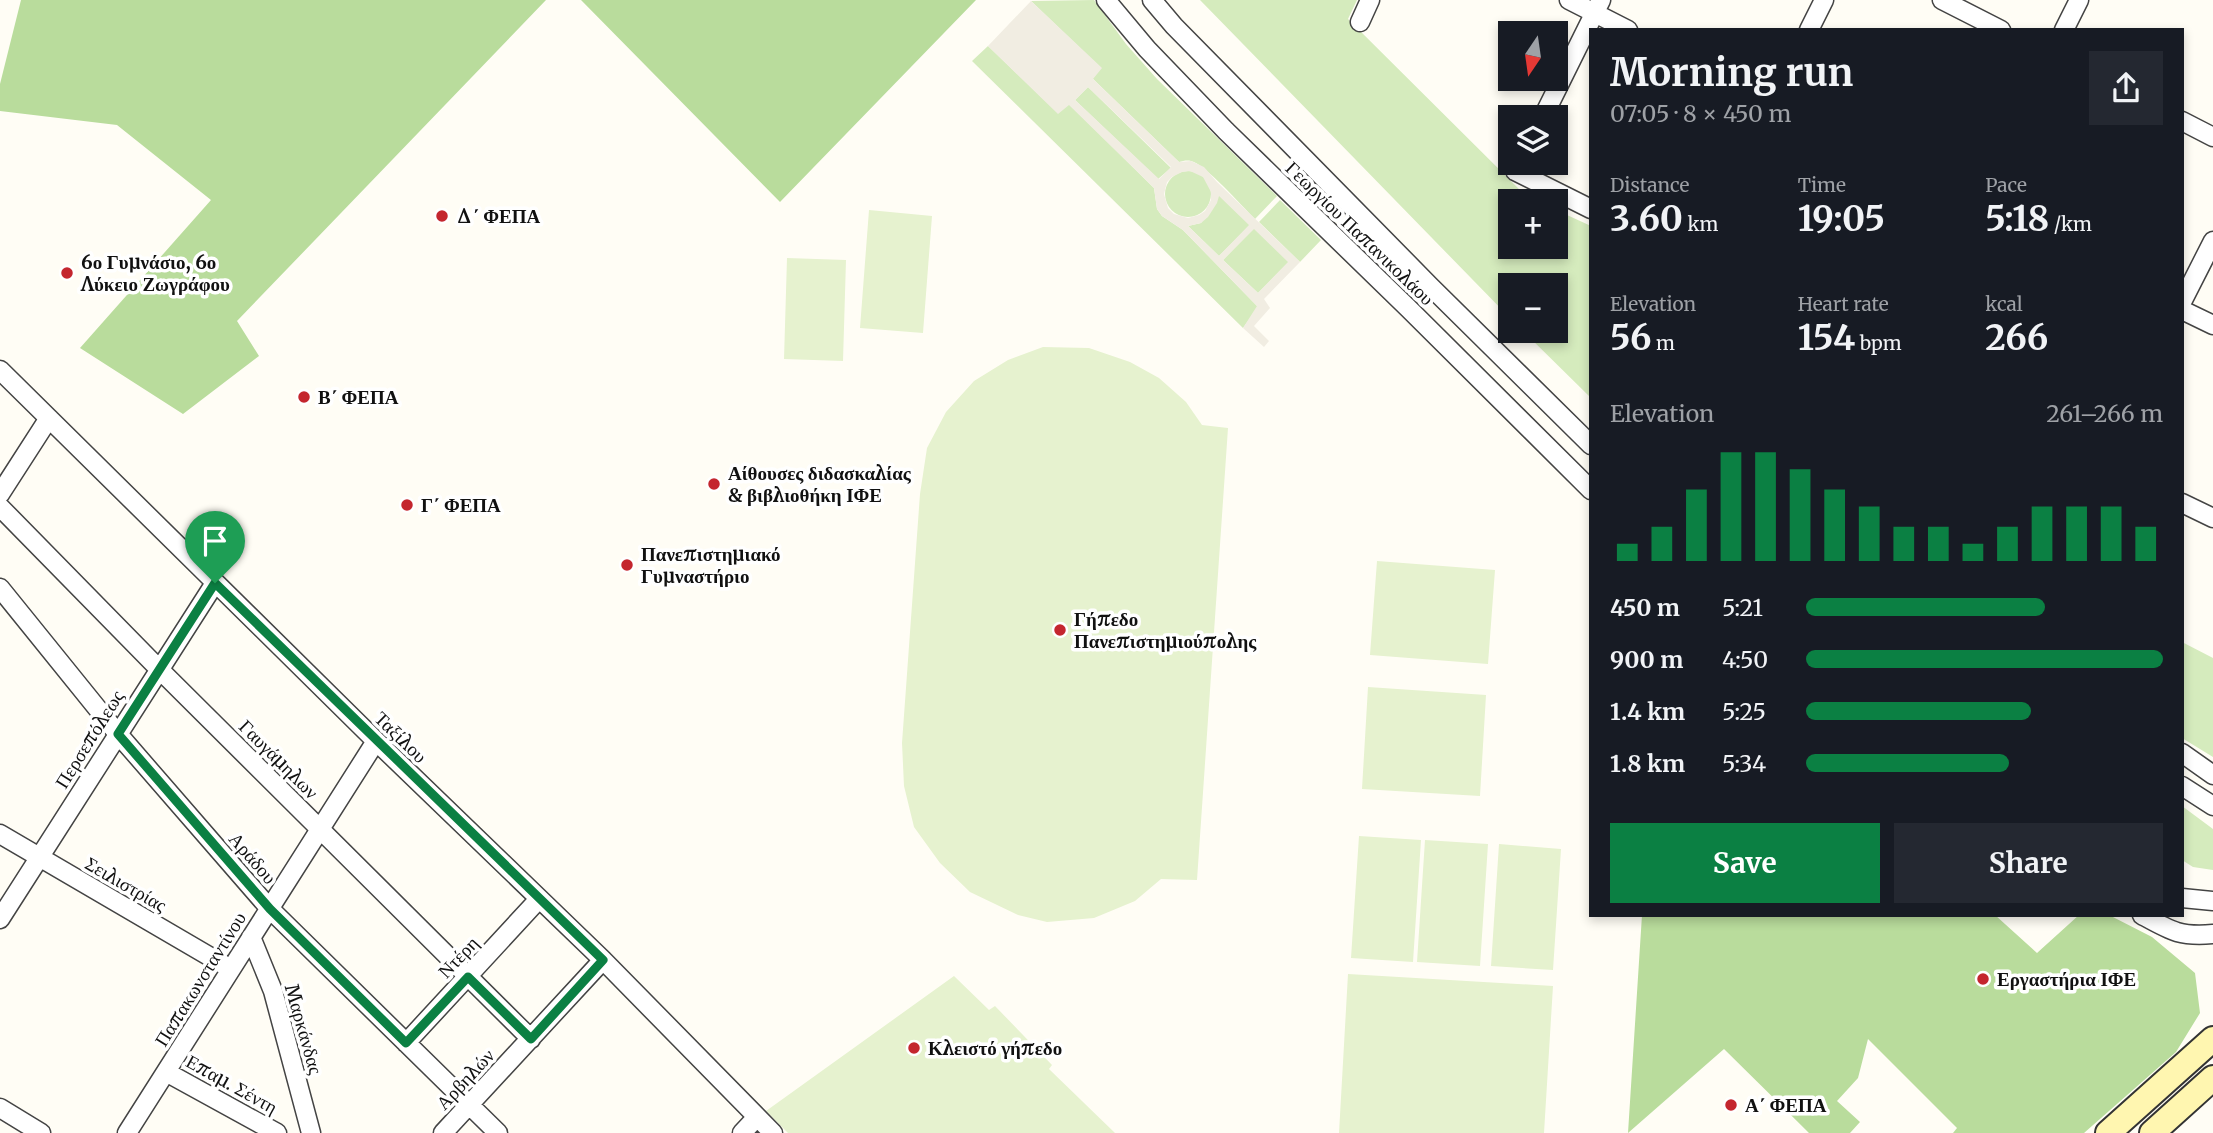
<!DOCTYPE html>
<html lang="en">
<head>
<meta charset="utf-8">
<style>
  :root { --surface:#171b24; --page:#242831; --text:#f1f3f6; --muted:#9ea1a6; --accent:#0b8043 }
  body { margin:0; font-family:Merriweather,serif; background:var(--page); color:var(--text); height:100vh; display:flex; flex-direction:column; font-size:26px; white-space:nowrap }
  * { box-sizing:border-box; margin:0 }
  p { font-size:23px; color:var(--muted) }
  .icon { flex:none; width:38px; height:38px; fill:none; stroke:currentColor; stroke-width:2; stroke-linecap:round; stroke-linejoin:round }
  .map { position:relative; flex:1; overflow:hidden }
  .details { position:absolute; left:1589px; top:28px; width:595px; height:889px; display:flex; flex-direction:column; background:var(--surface); border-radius:0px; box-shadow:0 4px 10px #0003 }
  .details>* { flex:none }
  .needle { width:46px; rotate:193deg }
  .buttons { position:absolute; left:1498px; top:21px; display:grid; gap:14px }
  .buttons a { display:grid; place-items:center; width:70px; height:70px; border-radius:0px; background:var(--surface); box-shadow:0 4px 10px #0003; font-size:35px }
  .pin { position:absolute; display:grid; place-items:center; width:60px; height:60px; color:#fff; margin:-72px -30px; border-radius:50% 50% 50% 0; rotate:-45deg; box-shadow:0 0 7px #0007 }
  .pin .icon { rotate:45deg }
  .round { display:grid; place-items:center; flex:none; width:74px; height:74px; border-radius:0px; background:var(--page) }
  .overview { display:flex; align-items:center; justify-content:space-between; height:119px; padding:0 21px }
  h1 { font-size:38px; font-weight:700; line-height:52px }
  .metrics { display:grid; grid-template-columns:repeat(3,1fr); gap:10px; height:119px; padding:7px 21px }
  .metrics div { display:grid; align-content:center }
  .metrics b { font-size:35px; font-weight:700 }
  .metrics small { font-size:19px; font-weight:400 }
  .metrics p { font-size:19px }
  .chart { height:196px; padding:14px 21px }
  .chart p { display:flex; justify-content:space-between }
  .chart svg { width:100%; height:126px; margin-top:7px; stroke:var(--accent); stroke-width:6 }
  .action { display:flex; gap:14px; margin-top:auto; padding:14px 21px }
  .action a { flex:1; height:80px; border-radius:0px; background:var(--accent); color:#fff; font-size:28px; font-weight:700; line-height:80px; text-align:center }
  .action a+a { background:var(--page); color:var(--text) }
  ul { padding:0 21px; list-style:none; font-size:23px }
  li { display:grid; grid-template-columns:112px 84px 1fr; align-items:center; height:52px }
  li i { height:18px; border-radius:9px; background:var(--accent) }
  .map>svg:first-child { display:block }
</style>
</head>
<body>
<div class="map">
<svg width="2213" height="1133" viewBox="0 0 2213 1133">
  <rect width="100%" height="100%" fill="#fffdf5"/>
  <path fill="#d5ebbd" d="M1094,0L1126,44L1157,79L1277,196L1255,219C1242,206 1205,164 1191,161C1187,160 1183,161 1179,162L1092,78L1101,68L1031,1Z
    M1200,0H1357L1348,19L1525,195L1538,201H1510V247H1556V210L1591,226V398L1523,331H1556V285H1510V318Z
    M988,46L1058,113L1069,104L1154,188L1157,209L1162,216L1183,230L1258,307L1243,328L972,61Z
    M1088,87L1171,168L1158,179L1075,100Z
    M1165 194a23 23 0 1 1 46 0a23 23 0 1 1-46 0Z
    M1219,195L1250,225L1219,256L1188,226L1201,223Z
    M1280,200L1321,240L1300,262L1259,222Z
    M1254,228L1289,262L1258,293L1223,260Z
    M2182,642L2213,658V757L2182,738Z
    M2182,806L2213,829V870L2193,867L2182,860Z"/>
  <path fill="#b9dc9c" d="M21,0H546L237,321L259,356L183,414L80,348L211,200L117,125L0,111V84Z
    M581,0H976L780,202Z
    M1642,915H1995L2037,953L2079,915H2109L2152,937L2195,973L2200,1013L2176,1052L2084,1133H1953L1957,1128L1868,1039L1858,1078L1837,1101L1860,1122L1850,1133H1809L1724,1049L1628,1133Z"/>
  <path fill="#e6f2cf" d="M869,210L932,216L923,333L860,328Z
    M787,258L846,260L843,361L784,359Z
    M1043,347L1089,348L1130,362L1159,378L1186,402L1202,425L1228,428L1197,880L1161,879L1135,901L1094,918L1047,922L1018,915L970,892L940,863L914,827L904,786L902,743L920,494L927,448L946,412L974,381L1008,360Z
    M1377,561L1495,570L1488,664L1370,655Z
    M1368,687L1486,695L1480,796L1362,789Z
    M1359,836L1421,840L1413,962L1351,958Z
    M1425,840L1488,844L1480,966L1417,962Z
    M1499,844L1561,849L1553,970L1491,966Z
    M1348,974L1553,986L1544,1133H1339Z
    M954,976L989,1010L995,1006L1052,1065L1049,1069L1115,1133H788L766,1111Z"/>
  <path fill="#f1ede2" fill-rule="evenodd" d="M1031,1L1102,68L1093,79L1179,162L1191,161L1204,167L1217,182L1300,262L1264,299L1270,308L1254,326L1269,341L1264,347L1243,328L1257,306L1183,230L1162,216L1157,209L1154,188L1069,105L1058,114L988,46ZM1088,87L1171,167L1159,179L1075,100ZM1190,171L1203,177L1211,192V200L1205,211L1199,215L1188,218L1174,214L1168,208L1164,194L1167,182L1172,177L1182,172ZM1219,196L1249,225L1219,256L1188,226L1201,223L1208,217L1217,203ZM1254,229L1288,262L1258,293L1223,260Z"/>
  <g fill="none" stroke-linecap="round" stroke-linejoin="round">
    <g stroke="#444" stroke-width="21">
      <path id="minor" d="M1106,0L1147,49L1226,131L1408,308L1591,490
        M1152,0L1174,26L1430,286L1591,445
        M1569,0L1628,30
        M1942,0L2001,30
        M1360,22L1370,0
        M1809,30L1824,0
        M2064,30L2079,0
        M1543,117L1601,0
        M2182,121L2213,137
        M1520,163L1515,171L1591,209
        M2182,302L2213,241
        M2182,310L2213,325
        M0,370L376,741L603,960L773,1133
        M0,494L49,418
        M2182,503L2213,518
        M0,507L159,669L531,1039
        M0,588L118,734L270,909L498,1133
        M2182,753L2213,775
        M2182,786L2213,806
        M0,834L231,969
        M2182,898L2213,901
        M2142,915C2171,931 2180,937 2213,934
        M0,919L215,583
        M251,937L273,991L311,1133
        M406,1043L539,899
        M166,1072L277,1133
        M0,1108L41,1133
        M127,1133L376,741
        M443,1133L603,960
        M742,1133L757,1117"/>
    </g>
    <g stroke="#333" stroke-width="28">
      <path id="secondary" d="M2108,1133L2213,1039
        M2152,1133L2213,1078"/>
    </g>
    <use href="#minor" stroke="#fff" stroke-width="18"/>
    <use href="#secondary" stroke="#fff6b0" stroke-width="24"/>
  </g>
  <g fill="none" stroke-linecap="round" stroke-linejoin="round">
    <g stroke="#fff" stroke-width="14">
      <path id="route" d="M215,583L603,960L531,1039L468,977L406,1043L270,909L118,734Z"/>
    </g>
    <use href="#route" stroke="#0b8043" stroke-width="9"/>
  </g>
  <g fill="#c4262e" stroke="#fff" stroke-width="2.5">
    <circle cx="442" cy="216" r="7"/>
    <circle cx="67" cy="273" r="7"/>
    <circle cx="304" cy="397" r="7"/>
    <circle cx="714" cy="484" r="7"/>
    <circle cx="407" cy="505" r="7"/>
    <circle cx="627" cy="565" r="7"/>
    <circle cx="1060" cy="630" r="7"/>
    <circle cx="1983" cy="979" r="7"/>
    <circle cx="914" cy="1048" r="7"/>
    <circle cx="1731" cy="1105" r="7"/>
  </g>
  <g text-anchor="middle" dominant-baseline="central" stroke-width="7" stroke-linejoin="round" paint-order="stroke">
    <g font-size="19" font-weight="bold" fill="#111" stroke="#fff" text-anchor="start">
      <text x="456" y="216">Δ΄ ΦΕΠΑ</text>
      <text x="81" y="262">6ο Γυμνάσιο, 6ο<tspan x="81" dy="22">Λύκειο Ζωγράφου</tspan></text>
      <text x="318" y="397">Β΄ ΦΕΠΑ</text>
      <text x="728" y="473">Αίθουσες διδασκαλίας<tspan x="728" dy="22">&amp; βιβλιοθήκη ΙΦΕ</tspan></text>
      <text x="421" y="505">Γ΄ ΦΕΠΑ</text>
      <text x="641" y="554">Πανεπιστημιακό<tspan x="641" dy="22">Γυμναστήριο</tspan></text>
      <text x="1074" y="619">Γήπεδο<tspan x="1074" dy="22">Πανεπιστημιούπολης</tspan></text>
      <text x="1997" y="979">Εργαστήρια ΙΦΕ</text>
      <text x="928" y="1048">Κλειστό γήπεδο</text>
      <text x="1745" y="1105">Α΄ ΦΕΠΑ</text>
    </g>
    <g font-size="19" fill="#111" stroke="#fff">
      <text transform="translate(1360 233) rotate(44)">Γεωργίου Παπανικολάου</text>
      <text transform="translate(401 737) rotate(44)">Ταξίλου</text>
      <text transform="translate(89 739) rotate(-58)">Περσεπόλεως</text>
      <text transform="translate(279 759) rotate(45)">Γαυγάμηλων</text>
      <text transform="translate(253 858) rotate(49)">Αράδου</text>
      <text transform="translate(126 884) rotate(30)">Σειλιστρίας</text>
      <text transform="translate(458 957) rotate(-47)">Ντέρη</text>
      <text transform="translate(200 979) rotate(-58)">Παπακωνσταντίνου</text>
      <text transform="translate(304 1029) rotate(74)">Μαρκάνδας</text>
      <text transform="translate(465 1079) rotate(-47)">Αρβηλών</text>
      <text transform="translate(232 1084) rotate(29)">Επαμ. Σέντη</text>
    </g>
  </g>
</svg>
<div class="buttons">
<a><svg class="needle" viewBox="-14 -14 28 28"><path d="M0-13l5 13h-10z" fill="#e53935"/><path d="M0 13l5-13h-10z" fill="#9ea1a6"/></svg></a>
<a><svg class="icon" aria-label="layers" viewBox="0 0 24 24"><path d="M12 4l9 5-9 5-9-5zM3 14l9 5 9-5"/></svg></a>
<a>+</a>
<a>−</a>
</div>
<div class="pin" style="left:215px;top:583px;background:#1e9e55"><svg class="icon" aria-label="arrive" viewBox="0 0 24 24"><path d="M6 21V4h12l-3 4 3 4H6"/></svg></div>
<section class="details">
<div class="overview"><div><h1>Morning run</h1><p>07:05 · 8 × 450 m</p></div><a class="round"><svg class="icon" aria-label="share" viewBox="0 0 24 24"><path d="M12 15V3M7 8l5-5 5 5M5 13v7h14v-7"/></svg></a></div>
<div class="metrics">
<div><p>Distance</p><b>3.60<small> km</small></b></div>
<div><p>Time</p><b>19:05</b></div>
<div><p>Pace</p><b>5:18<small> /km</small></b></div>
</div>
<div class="metrics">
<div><p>Elevation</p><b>56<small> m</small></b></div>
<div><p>Heart rate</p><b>154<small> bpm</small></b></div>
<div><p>kcal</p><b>266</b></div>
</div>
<div class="chart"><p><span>Elevation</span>261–266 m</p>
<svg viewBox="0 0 160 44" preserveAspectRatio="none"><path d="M5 44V38M15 44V32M25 44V19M35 44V6M45 44V6M55 44V12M65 44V19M75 44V25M85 44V32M95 44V32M105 44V38M115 44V32M125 44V25M135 44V25M145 44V25M155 44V32"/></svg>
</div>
<ul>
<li><b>450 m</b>5:21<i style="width:67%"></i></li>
<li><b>900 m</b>4:50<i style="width:100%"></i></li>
<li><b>1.4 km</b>5:25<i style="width:63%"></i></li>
<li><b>1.8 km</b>5:34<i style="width:57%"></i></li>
</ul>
<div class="action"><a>Save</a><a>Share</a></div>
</section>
</div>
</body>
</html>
